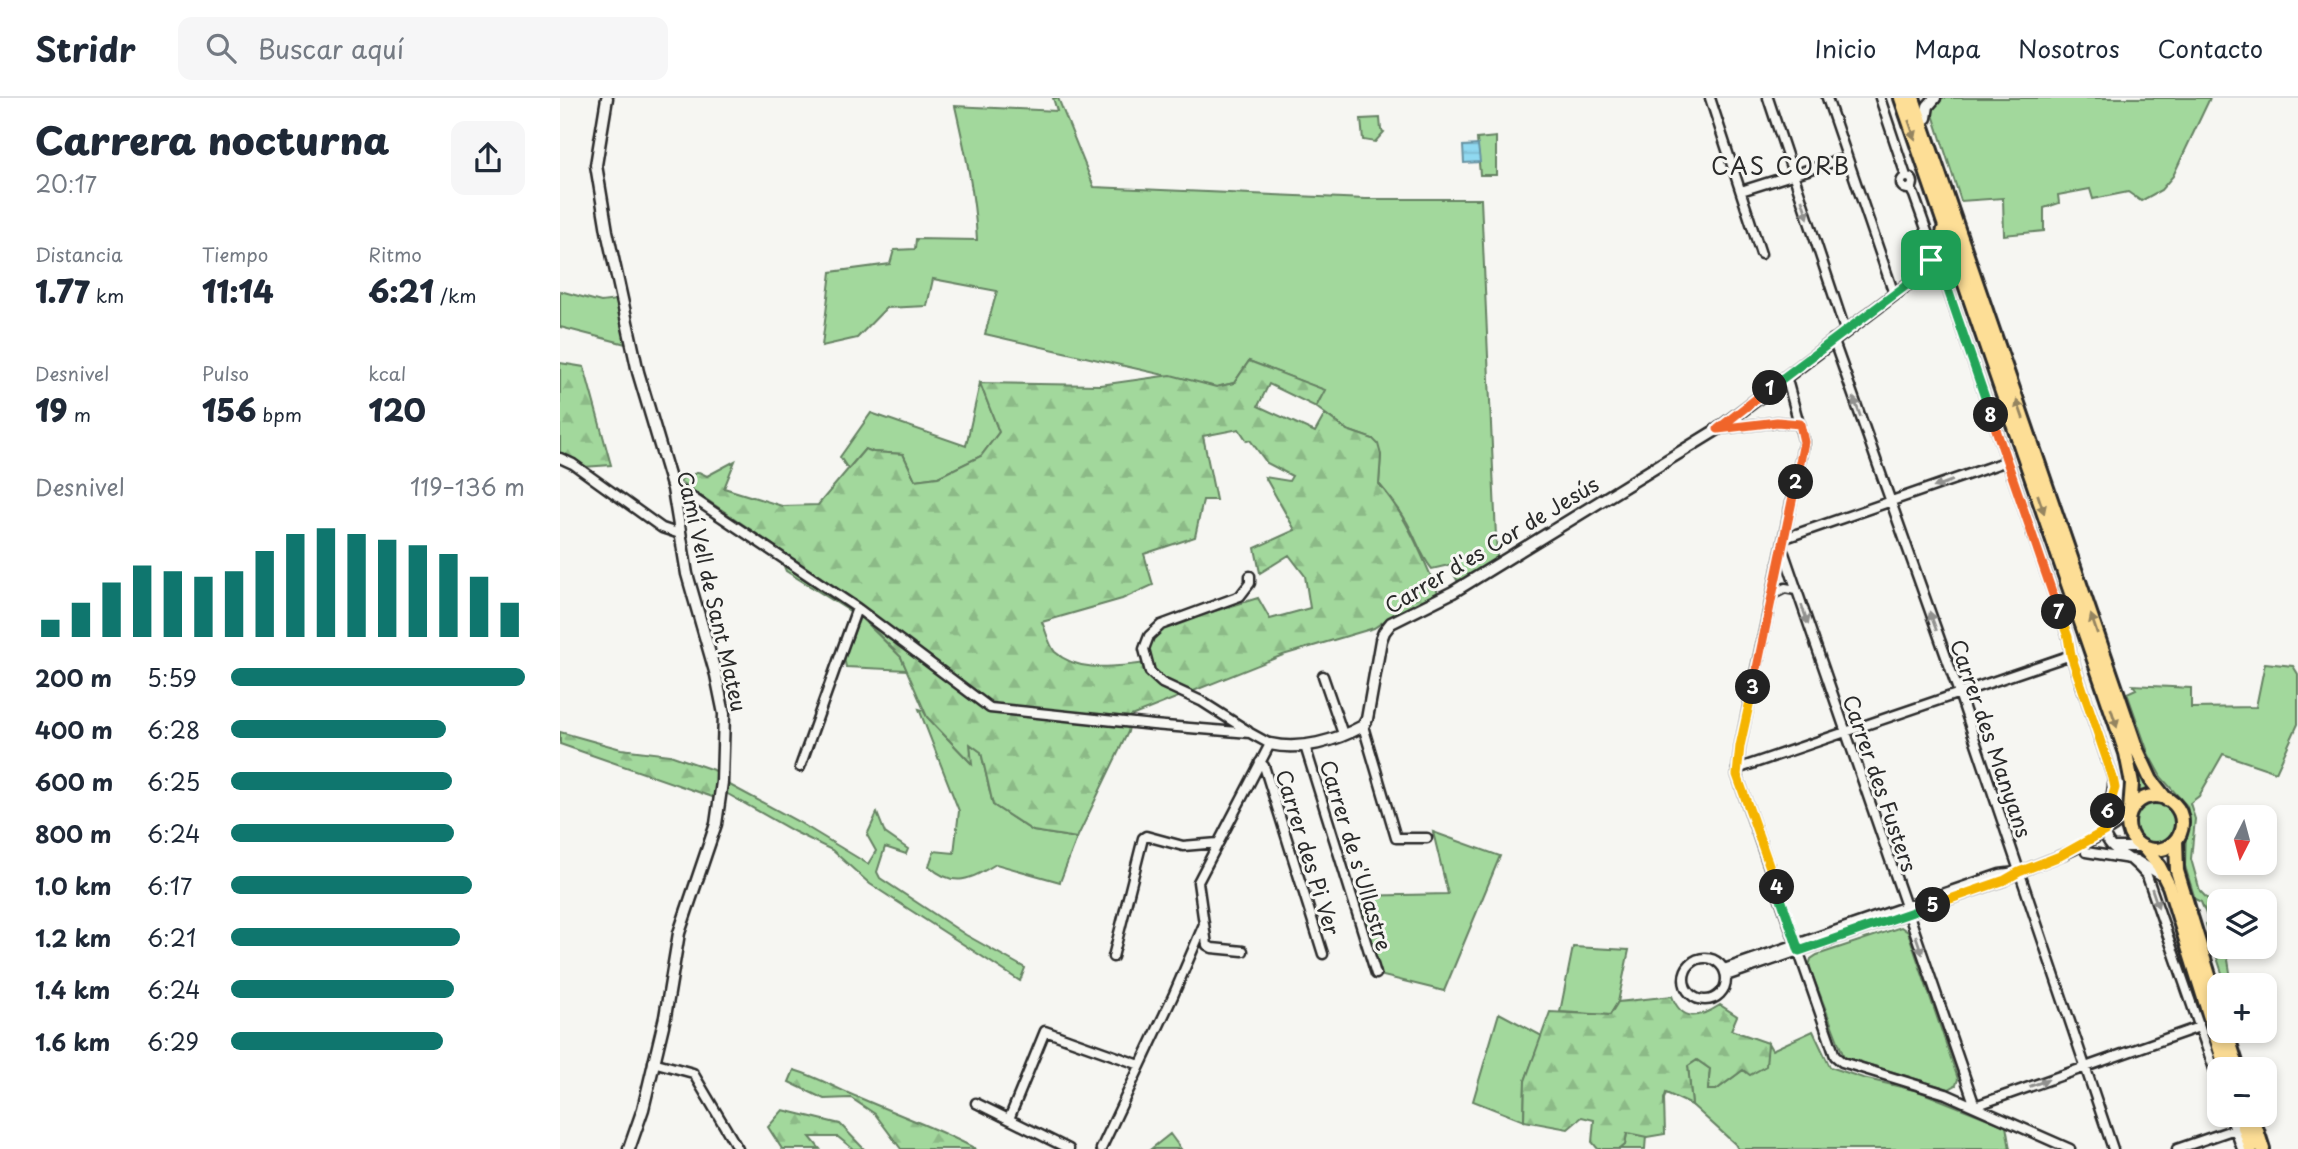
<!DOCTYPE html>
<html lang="es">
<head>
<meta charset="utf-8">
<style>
  :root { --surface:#fff; --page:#f6f6f7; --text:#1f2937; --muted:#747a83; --line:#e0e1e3; --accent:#0f766e }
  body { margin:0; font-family:"Playpen Sans",sans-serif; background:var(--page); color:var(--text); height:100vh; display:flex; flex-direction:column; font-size:26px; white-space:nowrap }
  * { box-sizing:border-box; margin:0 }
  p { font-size:23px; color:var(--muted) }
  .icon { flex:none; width:38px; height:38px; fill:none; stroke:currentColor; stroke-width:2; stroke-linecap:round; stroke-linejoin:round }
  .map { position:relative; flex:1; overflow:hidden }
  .sheet { display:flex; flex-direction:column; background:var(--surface); width:560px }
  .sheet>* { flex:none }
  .needle { width:46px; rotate:186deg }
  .controls { position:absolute; left:1647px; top:707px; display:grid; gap:14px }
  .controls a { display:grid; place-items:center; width:70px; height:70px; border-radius:14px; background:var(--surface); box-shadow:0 4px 10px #0003; font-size:35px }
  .pin { position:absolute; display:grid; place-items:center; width:60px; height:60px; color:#fff; margin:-30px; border-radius:14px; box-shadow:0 4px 10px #0006 }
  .km { position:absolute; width:35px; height:35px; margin:-18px; border-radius:50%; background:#222; color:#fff; font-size:19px; line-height:35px; text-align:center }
  .round { display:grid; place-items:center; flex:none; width:74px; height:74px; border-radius:14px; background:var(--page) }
  .headline { display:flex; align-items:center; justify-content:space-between; height:119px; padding:0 35px }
  h1 { font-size:38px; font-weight:800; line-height:52px }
  .metrics { display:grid; grid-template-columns:repeat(3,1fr); gap:10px; height:119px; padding:7px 35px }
  .metrics div { display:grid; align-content:center }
  .metrics b { font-size:30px; font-weight:800 }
  .metrics small { font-size:19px; font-weight:400 }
  .metrics p { font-size:19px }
  .chart { height:196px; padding:14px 35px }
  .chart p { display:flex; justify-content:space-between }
  .chart svg { width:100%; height:126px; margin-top:7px; stroke:var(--accent); stroke-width:6 }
  ul { padding:0 35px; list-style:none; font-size:23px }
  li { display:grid; grid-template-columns:112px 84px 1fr; align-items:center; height:52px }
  li i { height:18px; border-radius:9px; background:var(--accent) }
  header { display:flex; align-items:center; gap:42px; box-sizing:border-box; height:98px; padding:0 35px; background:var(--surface); border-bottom:2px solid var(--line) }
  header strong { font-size:33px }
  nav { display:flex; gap:38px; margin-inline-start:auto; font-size:24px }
  .search { width:490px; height:63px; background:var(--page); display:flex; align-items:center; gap:18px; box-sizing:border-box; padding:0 24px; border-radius:14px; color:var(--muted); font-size:26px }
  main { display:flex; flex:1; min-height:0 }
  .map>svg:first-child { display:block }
</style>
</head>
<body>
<header>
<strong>Stridr</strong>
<div class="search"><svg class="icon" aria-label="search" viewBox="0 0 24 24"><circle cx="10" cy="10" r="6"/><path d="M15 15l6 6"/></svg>Buscar aquí</div>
<nav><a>Inicio</a><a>Mapa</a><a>Nosotros</a><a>Contacto</a></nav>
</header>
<main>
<section class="sheet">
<div class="headline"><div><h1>Carrera nocturna</h1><p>20:17</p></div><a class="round"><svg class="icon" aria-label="share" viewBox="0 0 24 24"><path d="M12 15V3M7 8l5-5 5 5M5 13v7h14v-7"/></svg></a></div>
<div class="metrics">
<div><p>Distancia</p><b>1.77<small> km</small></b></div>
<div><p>Tiempo</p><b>11:14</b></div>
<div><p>Ritmo</p><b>6:21<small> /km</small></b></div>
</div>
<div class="metrics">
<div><p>Desnivel</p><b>19<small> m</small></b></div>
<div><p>Pulso</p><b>156<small> bpm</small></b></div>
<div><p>kcal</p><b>120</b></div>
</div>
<div class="chart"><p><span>Desnivel</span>119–136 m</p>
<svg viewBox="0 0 160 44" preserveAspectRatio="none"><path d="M5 44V38M15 44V32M25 44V25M35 44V19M45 44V21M55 44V23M65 44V21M75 44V14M85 44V8M95 44V6M105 44V8M115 44V10M125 44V12M135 44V15M145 44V23M155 44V32"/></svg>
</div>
<ul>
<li><b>200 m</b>5:59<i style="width:100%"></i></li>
<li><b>400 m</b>6:28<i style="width:73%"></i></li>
<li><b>600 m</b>6:25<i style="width:75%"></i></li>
<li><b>800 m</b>6:24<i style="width:76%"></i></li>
<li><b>1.0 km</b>6:17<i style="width:82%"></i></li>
<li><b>1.2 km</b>6:21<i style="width:78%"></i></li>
<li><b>1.4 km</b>6:24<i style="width:76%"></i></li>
<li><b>1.6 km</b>6:29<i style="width:72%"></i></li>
</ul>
</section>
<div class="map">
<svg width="1738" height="1051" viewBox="0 0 1738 1051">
  <defs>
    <pattern id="forest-firs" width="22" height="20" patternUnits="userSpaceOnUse" patternTransform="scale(1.75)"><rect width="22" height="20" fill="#a2d89c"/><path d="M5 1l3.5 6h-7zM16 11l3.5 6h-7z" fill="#8cba87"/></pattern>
    <pattern id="water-rules" width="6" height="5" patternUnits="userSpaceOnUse" patternTransform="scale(1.75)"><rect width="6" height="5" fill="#90d9f1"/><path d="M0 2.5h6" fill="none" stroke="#7cbacf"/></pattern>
  </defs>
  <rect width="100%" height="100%" fill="#f6f6f2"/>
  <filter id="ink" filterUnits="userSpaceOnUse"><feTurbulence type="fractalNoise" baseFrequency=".0143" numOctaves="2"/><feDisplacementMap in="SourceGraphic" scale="14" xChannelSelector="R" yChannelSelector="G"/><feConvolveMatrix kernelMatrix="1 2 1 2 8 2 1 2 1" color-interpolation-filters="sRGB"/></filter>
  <g filter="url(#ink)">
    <path fill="#a2d89c" stroke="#668264" stroke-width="2" d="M493,0H498L534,89L806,101H921L937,461L904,483L897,482L889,467L872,471C862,459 858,446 851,432C843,415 831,400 819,386L821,357L813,341L787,332L756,309L764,292L689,263L674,285L656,289L425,236L437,193L373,181L367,208L326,210L297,240L262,248L271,174L330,166L334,152L355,151L356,141L417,142C415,96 405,52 395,8L497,13Z
      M1379,0H1650L1613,78L1601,92L1581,103L1568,94L1533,101L1530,91L1498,97L1499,105L1484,110V133L1444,137L1443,100L1401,103L1370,7Z
      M820,20L821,32L824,34L815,44L803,42L801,21Z
      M936,39V77H920L917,41Z
      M0,193L41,204L56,202L66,246L0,229Z
      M420,285L439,334L421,358L378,379L355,382L343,356L313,354L305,351L288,371L280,359L311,315L406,348Z
      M300,519L341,559L347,572L286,569L284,560Z
      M1705,565L1733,568L1738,576V626L1716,674L1663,656L1639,698L1630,705L1635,721L1631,761L1640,793L1659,813V849H1666L1672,887H1666L1646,826L1649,823L1641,804L1635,801L1625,768L1626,736L1630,724L1627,708L1601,679L1589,657L1567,595L1576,591L1573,587L1631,590V610L1696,609Z
      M359,611L363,612L367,619L411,665L410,646L421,654L433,707L473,733L517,740L500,784L436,766C411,781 394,791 369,768L374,753L394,755L399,713Z
      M1573,659L1592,691L1579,696Z
      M166,685L237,723L308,766L316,753L307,737L317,715L325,735L348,751L346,756L325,749L317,774L320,780L406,837L465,870L460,883L310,786L272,752L235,734L166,695Z
      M1573 725a22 22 0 1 1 44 0a22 22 0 1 1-44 0Z
      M873,734L940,758L884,893L819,877L796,798L888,796Z
      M1341,829L1348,834L1398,981L1396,987L1389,991L1284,959L1249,868L1251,861L1257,857Z
      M1013,849L1069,852L1058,904L1050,917L1000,914Z
      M939,915L982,938L965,983L964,1023L913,1003Z
      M1253,933L1270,969L1303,980L1358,993L1446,1028L1450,1051H1178L1175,1046L1132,1007L1128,968L1137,962L1150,971L1148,992H1156L1183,972L1205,968L1208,945L1212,952Z
      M1067,1035L1086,1038L1085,1051H1060L1065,1047Z
      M610,1036L621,1051H591Z"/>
    <path fill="url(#forest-firs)" stroke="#668264" stroke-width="2" fill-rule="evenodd" d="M689,263L765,292L756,309L709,286L698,308L755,334L765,316L787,332L813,341L818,346L821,357L819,386C847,419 862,457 879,497L829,520L814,530L723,557L571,618L568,634L517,740L473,733L433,707L421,654L410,646L412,666L367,619L341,559L304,522L226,473L216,449L118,382L139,374L147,378L175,363L164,390L222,408L258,407L305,351L313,354L343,356L355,382L378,379L421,358L439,334L420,285L540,287L611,277L656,289L674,285ZM679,331L687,343L690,342L707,365L732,378L729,383L705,379L735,432L695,450L700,475L729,457L745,478L750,510L710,521L698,500L605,528C589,540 588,546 590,565C560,567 520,577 495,554C489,547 486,533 482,524L562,501L593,487L584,456L635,439L643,402H656L643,338Z
      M0,265L24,269L51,367L23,369L0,358Z
      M0,634L61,651L110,657L159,674L155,700L0,646Z
      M1112,898C1122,925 1140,920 1160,907L1177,918L1171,932L1208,945L1206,968L1190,977L1183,972L1156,992H1148L1150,971L1137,962L1128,968L1132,1007L1106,995L1104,1001L1105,1036L1087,1039L1067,1035L1065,1047L1060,1051H1038L1032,1044L1034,1022L1022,1019L1008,1031L964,1023L965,983L990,914L1050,917L1058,904Z
      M234,972C258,979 277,991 300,1000C339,1017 379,1031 416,1051H341L315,1016L291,1000L264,1001L229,984Z
      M223,1012L280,1026L304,1051H293L278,1039H250L260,1051H222L208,1029Z"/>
    <path fill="url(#water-rules)" stroke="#6893a2" stroke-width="2" d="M918,47L920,64L904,65L903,48Z"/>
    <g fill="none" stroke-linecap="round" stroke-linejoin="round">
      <g stroke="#2b2b2b" stroke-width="13">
        <path id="minor" d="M1150,0L1201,156
          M1208,0L1285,232
          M1267,0L1334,196
          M1320,0L1346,78
          M1341 85a6 6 0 1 1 12 0a6 6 0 1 1-12 0Z
          M1350,90L1354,97L1371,145V162
          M1181,93L1286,60
          M1376,173L1386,186L1508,539L1511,557L1553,680C1556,700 1536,727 1549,745C1554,753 1564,756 1571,762C1577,767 1582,772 1587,778L1659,985
          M1273,241L1399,595L1553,1051
          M1226,278L1244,344L1180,648L1177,677L1275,958L1282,964L1386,996L1510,1051
          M1158,331L1217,324L1240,326
          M0,360L13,366L102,430L120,436
          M113,391L124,394L297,510L430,610L593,627L690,635L710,646L638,784L644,826L613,898L541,1051
          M1225,440L1447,363
          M1224,455L1415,1008L1639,929
          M1213,496L1225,490L1236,492
          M763,578L783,636
          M803,628L836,740H867
          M688,633L641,603L602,585L590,574L584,551L589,538L601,527L680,498L690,485V478
          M745,648L816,876
          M700,664L704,668L763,856
          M240,669L297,510
          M1177,671L1511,557
          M1555,749H1582
          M1526,754L1576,762L1602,778
          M644,826L647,847L652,850L683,853
          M553,859L583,740L586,738L623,748L658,745
          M1124 881a21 21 0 1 1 42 0a21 21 0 1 1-42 0Z
          M1164,871L1440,776L1456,774
          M1166,878L1445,782C1462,772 1479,766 1497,759C1520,750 1550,733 1569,717
          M93,964L133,975L178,1051
          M416,1005L509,1051
          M1670,1017L1682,1051
          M449,1021L485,933L580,967
          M1617,1051L1675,1031"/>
      </g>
      <g stroke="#2b2b2b" stroke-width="15">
        <path id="tertiary" d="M47,0L36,67L47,133L78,274L113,391L127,476L156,577L164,616L162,684L156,726L119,835L105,919L83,1011L69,1051
          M1366,20L1368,8L1375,0
          M1367 168a6 6 0 1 1 12 0a6 6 0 1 1-12 0Z
          M710,646C741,653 775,643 803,628L807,621L821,542L824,534L831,525L893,494L1158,331L1368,171"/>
      </g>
      <g stroke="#2b2b2b" stroke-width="18">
        <path id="primary" d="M1341,0L1566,655L1572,685L1570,713
          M1353,0L1577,652L1591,682L1606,701
          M1377,163L1384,131
          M1568 725a27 27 0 1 1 54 0a27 27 0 1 1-54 0Z
          M1616,742L1617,773L1659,910
          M1584,750L1599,768L1609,788L1666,971
          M1666,933L1678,971
          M1680,1017L1691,1051
          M1692,1017L1703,1051"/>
      </g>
      <use href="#minor" stroke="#f6f6f2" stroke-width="8"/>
      <use href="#tertiary" stroke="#f6f6f2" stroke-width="10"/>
      <use href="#primary" stroke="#fdde96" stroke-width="12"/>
    </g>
    <defs><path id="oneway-solid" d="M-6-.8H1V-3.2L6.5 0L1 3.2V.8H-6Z" transform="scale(1.75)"/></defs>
    <g fill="#948460">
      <use href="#oneway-solid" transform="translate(1352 32) rotate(71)"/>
      <use href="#oneway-solid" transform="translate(1460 311) rotate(-109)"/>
      <use href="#oneway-solid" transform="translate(1481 406) rotate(71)"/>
      <use href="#oneway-solid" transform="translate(1534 526) rotate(-109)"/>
      <use href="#oneway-solid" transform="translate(1554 620) rotate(72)"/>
    </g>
    <g fill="#90908e">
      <use href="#oneway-solid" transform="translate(1245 111) rotate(72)"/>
      <use href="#oneway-solid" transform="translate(1297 309) rotate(-110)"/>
      <use href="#oneway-solid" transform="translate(1383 386) rotate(160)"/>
      <use href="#oneway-solid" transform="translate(1245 517) rotate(71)"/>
      <use href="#oneway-solid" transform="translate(1373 523) rotate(-110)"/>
      <use href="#oneway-solid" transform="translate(1595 800) rotate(71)"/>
      <use href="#oneway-solid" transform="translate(1359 847) rotate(71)"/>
      <use href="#oneway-solid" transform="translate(1479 985) rotate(-20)"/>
    </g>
  </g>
  <g fill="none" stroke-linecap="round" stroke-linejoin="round" filter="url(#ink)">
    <g stroke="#fff" stroke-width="14">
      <path id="split-1" d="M1210,290L1368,171V166L1371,162"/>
    </g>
    <g stroke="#fff" stroke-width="14">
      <path id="split-2" d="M1210,290L1158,331L1217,324L1240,326L1244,344L1236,384"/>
    </g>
    <g stroke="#fff" stroke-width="14">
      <path id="split-3" d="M1193,589L1236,384"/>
    </g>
    <g stroke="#fff" stroke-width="14">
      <path id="split-4" d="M1193,589L1180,648L1177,677L1217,789"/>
    </g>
    <g stroke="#fff" stroke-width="14">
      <path id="split-5" d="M1217,789L1239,853L1373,807"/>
    </g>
    <g stroke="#fff" stroke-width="14">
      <path id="split-6" d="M1373,807L1445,782L1459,774L1500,758L1545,733L1548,713"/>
    </g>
    <g stroke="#fff" stroke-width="14">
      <path id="split-7" d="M1499,514L1508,539L1511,557L1553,680L1555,690L1548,713"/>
    </g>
    <g stroke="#fff" stroke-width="14">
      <path id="split-8" d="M1431,317L1499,514"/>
    </g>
    <g stroke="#fff" stroke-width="14">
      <path id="split-9" d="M1371,162L1378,164L1379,169L1376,173L1386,186L1431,317"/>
    </g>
    <use href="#split-1" stroke="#22a559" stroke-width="9"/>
    <use href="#split-2" stroke="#f0652b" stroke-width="9"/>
    <use href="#split-3" stroke="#f0652b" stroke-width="9"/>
    <use href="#split-4" stroke="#f5b400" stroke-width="9"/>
    <use href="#split-5" stroke="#22a559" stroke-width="9"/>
    <use href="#split-6" stroke="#f5b400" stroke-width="9"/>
    <use href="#split-7" stroke="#f5b400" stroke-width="9"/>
    <use href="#split-8" stroke="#f0652b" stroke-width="9"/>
    <use href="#split-9" stroke="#22a559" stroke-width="9"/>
  </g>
  <g text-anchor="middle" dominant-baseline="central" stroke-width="6" stroke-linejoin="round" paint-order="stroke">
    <g font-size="21" fill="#2b2b2b" stroke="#f6f6f2">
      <text transform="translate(931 446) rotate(-31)">Carrer d'es Cor de Jesús</text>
      <text transform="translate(153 493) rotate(77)">Camí Vell de Sant Mateu</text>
      <text transform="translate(1432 640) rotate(71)">Carrer des Manyans</text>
      <text transform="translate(1321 685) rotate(71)">Carrer des Fusters</text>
      <text transform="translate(749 754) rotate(73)">Carrer des Pi Ver</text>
      <text transform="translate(797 757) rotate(73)">Carrer de s'Ullastre</text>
    </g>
    <g font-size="23" letter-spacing="2" fill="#2b2b2b" stroke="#f6f6f2">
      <text x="1221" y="67">CAS CORB</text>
    </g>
  </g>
</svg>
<div class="controls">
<a><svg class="needle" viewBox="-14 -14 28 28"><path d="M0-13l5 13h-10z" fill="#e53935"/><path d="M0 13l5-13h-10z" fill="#747a83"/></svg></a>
<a><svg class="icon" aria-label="layers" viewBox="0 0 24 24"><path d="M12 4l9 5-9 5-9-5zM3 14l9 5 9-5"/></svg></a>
<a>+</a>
<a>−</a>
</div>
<div class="pin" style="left:1371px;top:162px;background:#1e9e55"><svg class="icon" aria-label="arrive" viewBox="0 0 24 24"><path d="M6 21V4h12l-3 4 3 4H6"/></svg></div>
<b class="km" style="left:1210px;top:290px">1</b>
<b class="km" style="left:1236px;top:384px">2</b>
<b class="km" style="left:1193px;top:589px">3</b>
<b class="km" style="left:1217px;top:789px">4</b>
<b class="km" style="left:1373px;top:807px">5</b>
<b class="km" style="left:1548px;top:713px">6</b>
<b class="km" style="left:1499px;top:514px">7</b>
<b class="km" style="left:1431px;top:317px">8</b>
</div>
</main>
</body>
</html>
